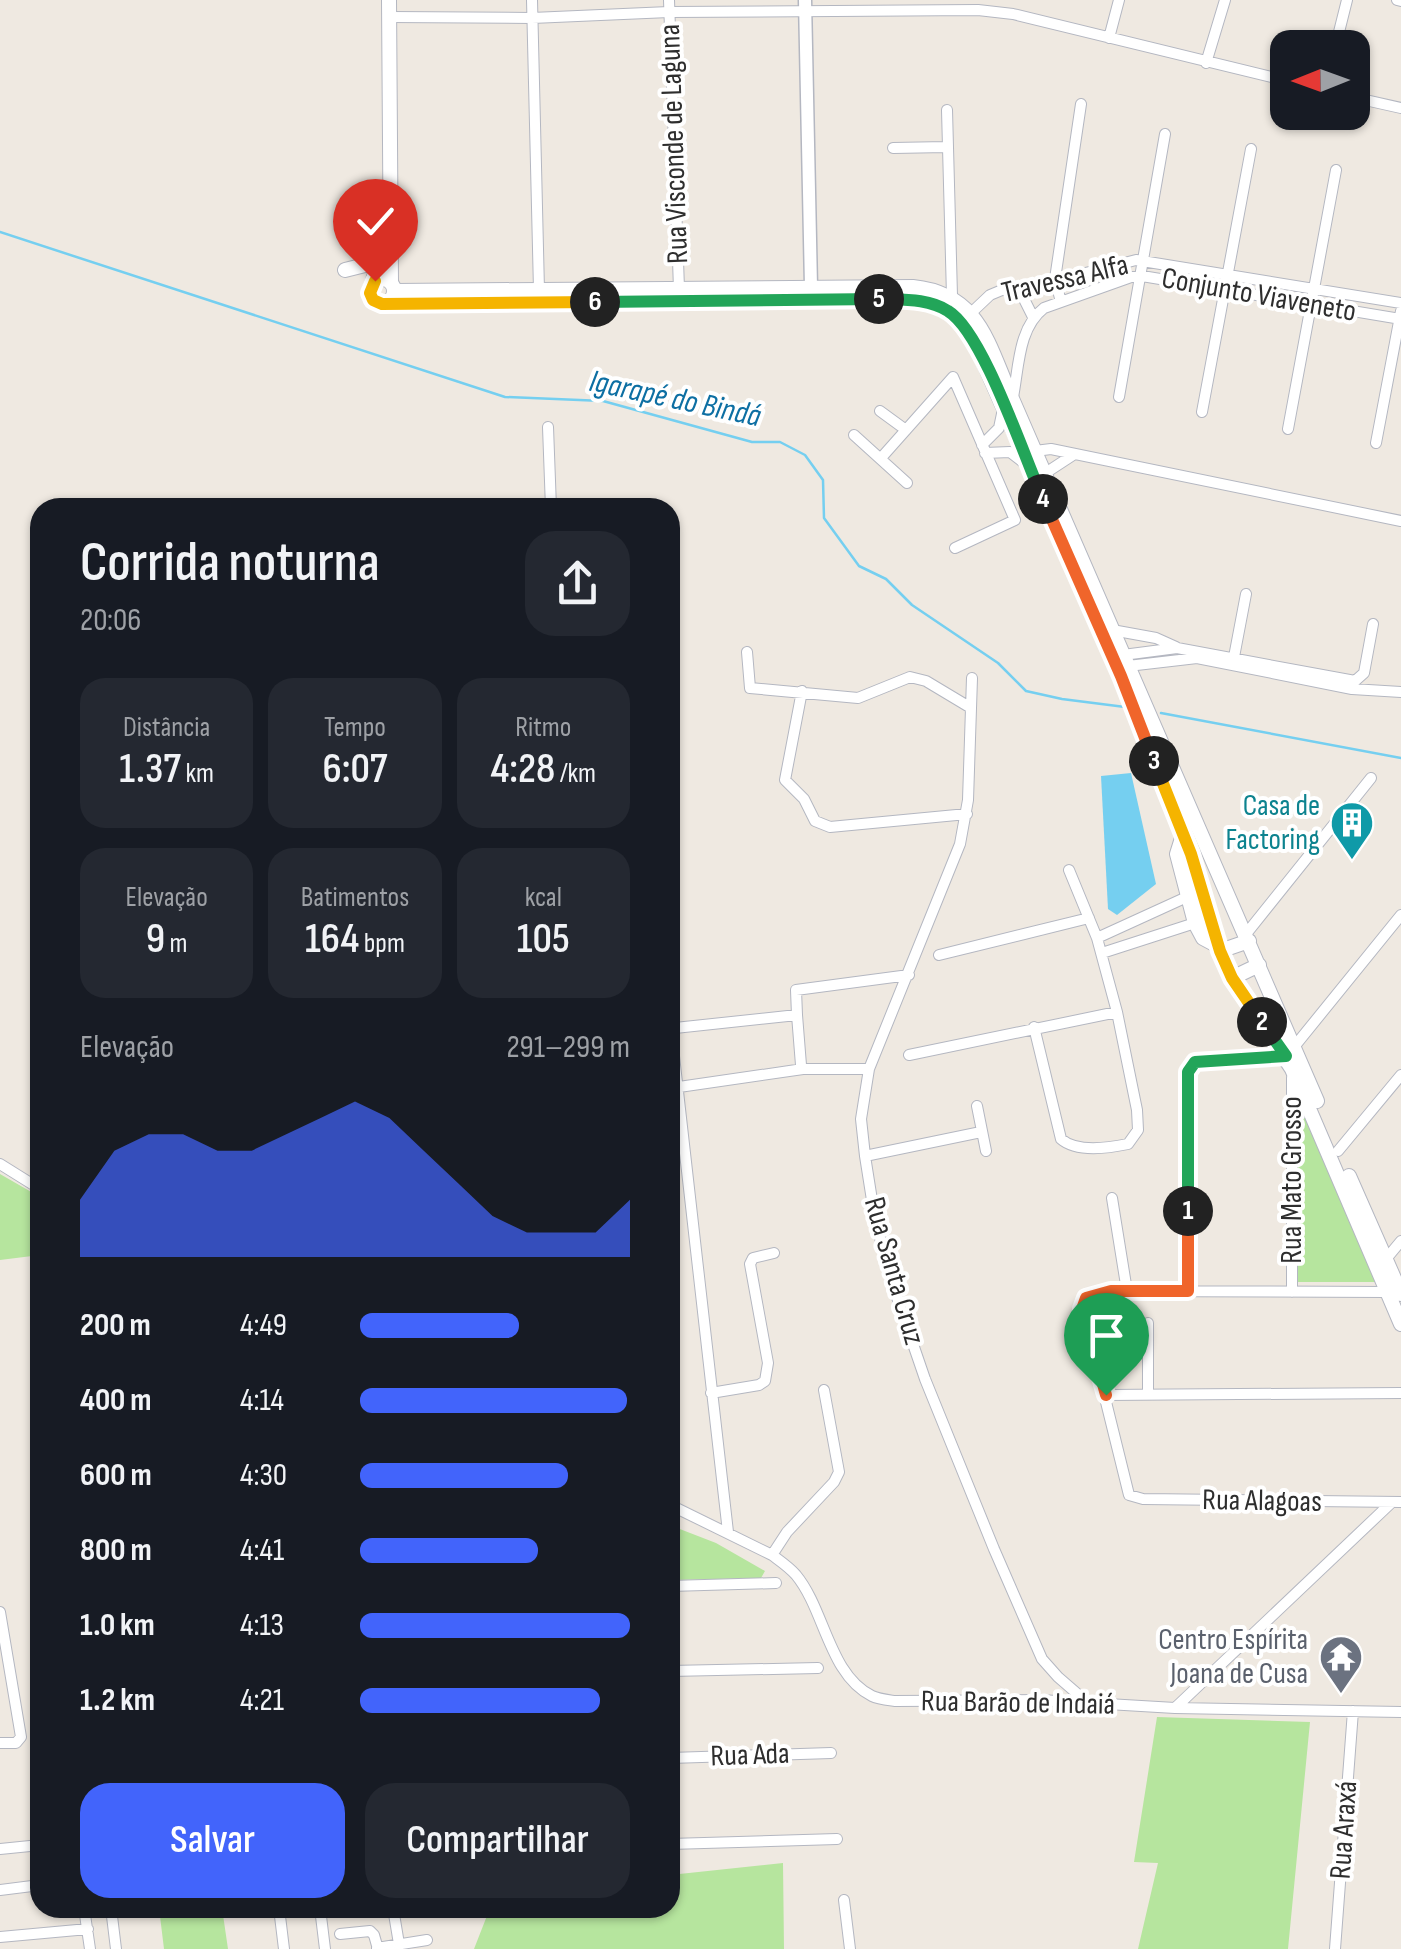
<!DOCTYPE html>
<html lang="pt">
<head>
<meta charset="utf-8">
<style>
  :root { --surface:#171b24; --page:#242831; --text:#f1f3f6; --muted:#9ea1a6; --accent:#4264fb }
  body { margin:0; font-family:"Sofia Sans Condensed",sans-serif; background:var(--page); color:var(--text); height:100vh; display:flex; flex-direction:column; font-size:38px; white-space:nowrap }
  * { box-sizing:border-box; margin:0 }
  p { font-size:32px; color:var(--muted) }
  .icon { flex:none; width:55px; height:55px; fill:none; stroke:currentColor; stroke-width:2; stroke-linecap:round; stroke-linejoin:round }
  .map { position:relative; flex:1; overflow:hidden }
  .side { position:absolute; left:30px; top:498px; width:650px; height:1420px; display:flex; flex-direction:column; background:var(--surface); border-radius:30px; box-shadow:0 2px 8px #0004 }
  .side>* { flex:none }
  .needle { width:65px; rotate:269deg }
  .controls { position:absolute; left:1270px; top:30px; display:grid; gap:20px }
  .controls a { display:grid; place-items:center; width:100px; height:100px; border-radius:20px; background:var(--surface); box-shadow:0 2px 8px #0004; font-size:50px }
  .pin { position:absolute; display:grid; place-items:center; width:85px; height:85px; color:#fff; margin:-102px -42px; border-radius:50% 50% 50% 0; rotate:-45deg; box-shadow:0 0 10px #0007 }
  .pin .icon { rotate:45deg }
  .km { position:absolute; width:50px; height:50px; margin:-25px; border-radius:50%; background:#222; color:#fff; font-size:28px; line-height:50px; text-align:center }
  .round { display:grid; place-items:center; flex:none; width:105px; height:105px; border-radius:30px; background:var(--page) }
  .summary { display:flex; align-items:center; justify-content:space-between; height:170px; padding:0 50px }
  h1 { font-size:55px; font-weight:600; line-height:75px }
  .metrics { display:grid; grid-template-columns:repeat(3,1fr); gap:15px; height:170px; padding:10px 50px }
  .metrics div { display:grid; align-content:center; border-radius:25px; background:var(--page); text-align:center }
  .metrics b { font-size:42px; font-weight:600 }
  .metrics small { font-size:28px; font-weight:400 }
  .metrics p { font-size:28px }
  .chart { height:280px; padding:20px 50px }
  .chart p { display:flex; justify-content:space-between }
  .chart svg { width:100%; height:180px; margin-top:10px; fill:var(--accent); opacity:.7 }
  .button { display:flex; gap:20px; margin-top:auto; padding:20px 50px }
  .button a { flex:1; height:115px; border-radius:30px; background:var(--accent); color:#fff; font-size:40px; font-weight:600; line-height:115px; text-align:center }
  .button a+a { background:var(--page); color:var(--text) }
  ul { padding:0 50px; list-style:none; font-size:32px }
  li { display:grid; grid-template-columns:160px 120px 1fr; align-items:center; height:75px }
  li i { height:25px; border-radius:12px; background:var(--accent) }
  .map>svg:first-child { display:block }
</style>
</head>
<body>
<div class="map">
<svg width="1401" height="1949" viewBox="0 0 1401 1949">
  <rect width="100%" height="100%" fill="#efe9e1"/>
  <path fill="#b6e59e" d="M1293,1074L1381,1282H1297Z
    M0,1174L40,1197V1255L0,1260Z
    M672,1526L716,1543L765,1571L761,1578L670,1580Z
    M1157,1717L1310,1722L1288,1949H1138L1158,1863L1134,1862Z
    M783,1863L784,1949H474L490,1908H670V1875Z
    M159,1908H222L228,1949H164Z"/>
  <path fill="#75cff0" d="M1131,773L1156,884L1117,915L1108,909L1101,776Z"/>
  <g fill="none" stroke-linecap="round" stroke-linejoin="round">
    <path stroke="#75cff0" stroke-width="2.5" d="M0,232L505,397L603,401L752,442H780L805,455L823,480L824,518L859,566L886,579L912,605L998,663L1026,691L1062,699L1125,707
      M1161,713L1401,758"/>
    <g stroke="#b4b7c1" stroke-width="12">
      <path id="minor" d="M532,0L539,290
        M669,0L679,289
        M1397,0L1401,1
        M390,17L532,18L669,12L978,10L1013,14L1288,81
        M1109,38L1119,0
        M1335,48L1347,0
        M1206,63L1225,0
        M1352,97L1401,108
        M947,110L952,296
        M893,148L946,147
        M1019,289L1033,317
        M1061,302L1055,279L1081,104
        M971,313L990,295L1002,290L1035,286L1136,260L1401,303
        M1013,397C1019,367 1018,328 1044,308L1131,277L1142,276L1401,319
        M1119,397L1165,134
        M880,411L906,430
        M1202,412L1251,149
        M548,427L551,508
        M1288,429L1336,170
        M854,435L907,483
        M1376,443L1401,311
        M982,445L999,428L1003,409
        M1035,451L1051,449L1401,521
        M985,453L1010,452L1028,466
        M881,458L953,377L1015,520L955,548
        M1044,474L1073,455
        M1112,630L1156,638L1176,647
        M747,652L750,688L858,698L910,677L926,681L971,708
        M1123,655L1177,648L1355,681L1364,673L1373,624
        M1234,657L1246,594
        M1128,666L1197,658L1352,689L1401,692
        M972,678L968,800L960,844L869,1069L861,1119L865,1156L875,1219L891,1280L925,1379L994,1549L1042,1659L1058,1677L1088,1703
        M802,691L785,780L804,799L815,821L830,827L967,814
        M1246,934L1371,778
        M1097,938L1189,896
        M1102,953L1195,923
        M939,955L1089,918
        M797,1015L801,1065
        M670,1021L728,1532
        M1034,1027L1061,1139C1077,1153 1109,1148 1128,1144L1138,1130L1137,1110L1117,1012L1097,938L1069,870
        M675,1028L797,1015L796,990L909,975
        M1294,1047L1401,915
        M909,1055L1117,1012
        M1292,1078V1292
        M679,1087L803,1069H869
        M977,1106L986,1151
        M1338,1151L1401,1075
        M865,1156L981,1132
        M0,1164L40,1189
        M1112,1198L1127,1291
        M1386,1259L1401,1241
        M1188,1291L1190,1066L1203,1060L1285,1056
        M1387,1292L1111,1291C1096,1293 1086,1293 1083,1309L1129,1495L1143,1499L1401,1502
        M1148,1323V1395
        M711,1393L759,1385L765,1381L768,1363L750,1264L753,1258L774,1253
        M1106,1395L1401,1393
        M670,1505L772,1555C780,1561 789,1567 796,1575C825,1610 829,1675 872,1696C878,1699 888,1700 895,1701L1040,1700L1175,1708L1401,1712
        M772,1555L787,1532L834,1482L839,1472L824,1390
        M670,1586L776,1583
        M0,1612L21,1737L16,1743H0
        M670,1671L818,1668
        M1175,1708L1391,1503
        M670,1758L831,1753
        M670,1844L837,1839
        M0,1849L40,1845
        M0,1890L40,1885
        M844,1900L850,1949
        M84,1908L90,1949
        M111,1908L116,1949
        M279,1908L284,1949
        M320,1908L325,1949
        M393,1908L399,1944
        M340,1934L370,1931L374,1935L378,1949
        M0,1937L88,1929
        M377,1948L427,1940
        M1335,1949L1353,1711"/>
    </g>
    <g stroke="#b4b7c1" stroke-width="15">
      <path id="tertiary" d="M805,0L811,287"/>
    </g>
    <g stroke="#b4b7c1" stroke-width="16">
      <path id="secondary" d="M389,0L391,283
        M345,270L365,265L381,251
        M370 291a12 12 0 1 1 24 0a12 12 0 1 1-24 0Z
        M372,284L385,238
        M395,291L913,287C981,294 988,346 1013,401L1317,1101
        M386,303L906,300C940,303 960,315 976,345L1121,676L1191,854L1220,951L1232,978L1292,1069L1401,1324
        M1183,835L1177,854L1195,923L1203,938L1218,946
        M1220,951L1249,941
        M1232,978L1259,965
        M1349,1176L1401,1294"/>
    </g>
    <use href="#minor" stroke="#fff" stroke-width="10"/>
    <use href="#tertiary" stroke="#fff" stroke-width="12"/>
    <use href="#secondary" stroke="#fff" stroke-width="14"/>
  </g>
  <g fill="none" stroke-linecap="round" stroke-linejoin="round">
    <g stroke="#fff" stroke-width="20">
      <path id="split-1" d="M1106,1395L1082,1309L1086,1298L1111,1291H1188V1211"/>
    </g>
    <g stroke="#fff" stroke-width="20">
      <path id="split-2" d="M1188,1211V1072L1195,1062L1286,1056L1262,1022"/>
    </g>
    <g stroke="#fff" stroke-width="20">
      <path id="split-3" d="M1154,761L1191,854L1220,951L1232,978L1262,1022"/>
    </g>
    <g stroke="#fff" stroke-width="20">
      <path id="split-4" d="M1043,499L1121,676L1154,761"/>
    </g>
    <g stroke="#fff" stroke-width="20">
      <path id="split-5" d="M879,299C902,300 928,298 948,311C983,332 1024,457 1043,499"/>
    </g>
    <g stroke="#fff" stroke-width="20">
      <path id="split-6" d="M595,302L879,299"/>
    </g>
    <g stroke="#fff" stroke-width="20">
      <path id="split-7" d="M375,281L370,293L373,300L382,304L595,302"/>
    </g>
    <use href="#split-1" stroke="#f0652b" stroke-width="12"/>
    <use href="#split-2" stroke="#22a559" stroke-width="12"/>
    <use href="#split-3" stroke="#f5b400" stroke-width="12"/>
    <use href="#split-4" stroke="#f0652b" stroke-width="12"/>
    <use href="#split-5" stroke="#22a559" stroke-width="12"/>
    <use href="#split-6" stroke="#22a559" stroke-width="12"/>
    <use href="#split-7" stroke="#f5b400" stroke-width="12"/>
  </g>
  <defs>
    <g id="building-pin" transform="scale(2.25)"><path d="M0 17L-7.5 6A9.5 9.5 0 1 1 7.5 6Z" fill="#0f9aa8" stroke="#fff"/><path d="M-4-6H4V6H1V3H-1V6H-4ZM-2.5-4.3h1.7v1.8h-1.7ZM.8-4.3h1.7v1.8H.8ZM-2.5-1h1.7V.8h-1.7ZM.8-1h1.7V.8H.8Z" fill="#fff"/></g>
    <g id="temple-pin" transform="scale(2.25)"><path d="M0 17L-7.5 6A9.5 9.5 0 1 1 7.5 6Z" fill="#6b7280" stroke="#fff"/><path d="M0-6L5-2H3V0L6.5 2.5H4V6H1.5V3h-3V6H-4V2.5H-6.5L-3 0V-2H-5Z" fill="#fff"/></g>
  </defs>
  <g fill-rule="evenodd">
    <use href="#building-pin" x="1352" y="823"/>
    <use href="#temple-pin" x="1341" y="1657"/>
  </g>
  <g text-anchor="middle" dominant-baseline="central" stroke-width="8" stroke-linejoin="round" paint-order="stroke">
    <g font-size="30" fill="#2e2e2e" stroke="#fff">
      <text transform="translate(674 144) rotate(-92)">Rua Visconde de Laguna</text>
      <text transform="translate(1065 279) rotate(-13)">Travessa Alfa</text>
      <text transform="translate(1259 295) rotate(10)">Conjunto Viaveneto</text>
      <text transform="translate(1292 1180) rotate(-90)">Rua Mato Grosso</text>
      <text transform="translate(894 1271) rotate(74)">Rua Santa Cruz</text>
      <text transform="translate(1262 1501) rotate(1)">Rua Alagoas</text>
      <text transform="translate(1018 1703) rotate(1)">Rua Barão de Indaiá</text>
      <text transform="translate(750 1755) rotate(-2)">Rua Ada</text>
      <text transform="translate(1344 1830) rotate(-86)">Rua Araxá</text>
    </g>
    <g font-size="30" fill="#0d838f" stroke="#fff" text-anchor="end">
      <text x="1320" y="806">Casa de<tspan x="1320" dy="34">Factoring</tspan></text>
    </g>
    <g font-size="30" fill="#5b616d" stroke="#fff" text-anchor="end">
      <text x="1308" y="1640">Centro Espírita<tspan x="1308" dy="34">Joana de Cusa</tspan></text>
    </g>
    <g font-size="32" font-style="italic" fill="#0d6fa3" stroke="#fff">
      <text transform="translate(675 399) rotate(12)">Igarapé do Bindá</text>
    </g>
  </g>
</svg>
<div class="controls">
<a><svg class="needle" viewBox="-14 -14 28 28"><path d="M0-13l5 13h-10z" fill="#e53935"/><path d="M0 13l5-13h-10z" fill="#9ea1a6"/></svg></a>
</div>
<div class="pin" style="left:1106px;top:1395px;background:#1e9e55"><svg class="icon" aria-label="arrive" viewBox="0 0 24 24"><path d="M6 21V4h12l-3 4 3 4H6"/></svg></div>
<div class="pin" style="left:375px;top:281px;background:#d93025"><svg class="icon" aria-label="check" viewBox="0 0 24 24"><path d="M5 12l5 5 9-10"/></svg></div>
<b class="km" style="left:1188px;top:1211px">1</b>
<b class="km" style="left:1262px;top:1022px">2</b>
<b class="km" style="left:1154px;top:761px">3</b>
<b class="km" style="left:1043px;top:499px">4</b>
<b class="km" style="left:879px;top:299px">5</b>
<b class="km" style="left:595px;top:302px">6</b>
<section class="side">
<div class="summary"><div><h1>Corrida noturna</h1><p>20:06</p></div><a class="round"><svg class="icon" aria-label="share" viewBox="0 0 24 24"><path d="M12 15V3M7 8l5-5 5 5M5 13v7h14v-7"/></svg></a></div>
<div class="metrics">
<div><p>Distância</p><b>1.37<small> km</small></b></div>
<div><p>Tempo</p><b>6:07</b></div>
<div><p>Ritmo</p><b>4:28<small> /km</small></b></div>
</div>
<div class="metrics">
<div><p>Elevação</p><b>9<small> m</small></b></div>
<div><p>Batimentos</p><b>164<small> bpm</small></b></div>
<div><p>kcal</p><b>105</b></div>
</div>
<div class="chart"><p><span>Elevação</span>291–299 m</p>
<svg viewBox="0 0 160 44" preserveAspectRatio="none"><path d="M0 44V30L10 18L20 14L30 14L40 18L50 18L60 14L70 10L80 6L90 10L100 18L110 26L120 34L130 38L140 38L150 38L160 30V44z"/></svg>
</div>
<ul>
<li><b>200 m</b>4:49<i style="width:59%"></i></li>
<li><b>400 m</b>4:14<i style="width:99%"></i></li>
<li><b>600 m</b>4:30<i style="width:77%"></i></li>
<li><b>800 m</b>4:41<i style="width:66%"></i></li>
<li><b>1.0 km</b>4:13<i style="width:100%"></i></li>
<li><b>1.2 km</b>4:21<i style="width:89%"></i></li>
</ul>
<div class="button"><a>Salvar</a><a>Compartilhar</a></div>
</section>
</div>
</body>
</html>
